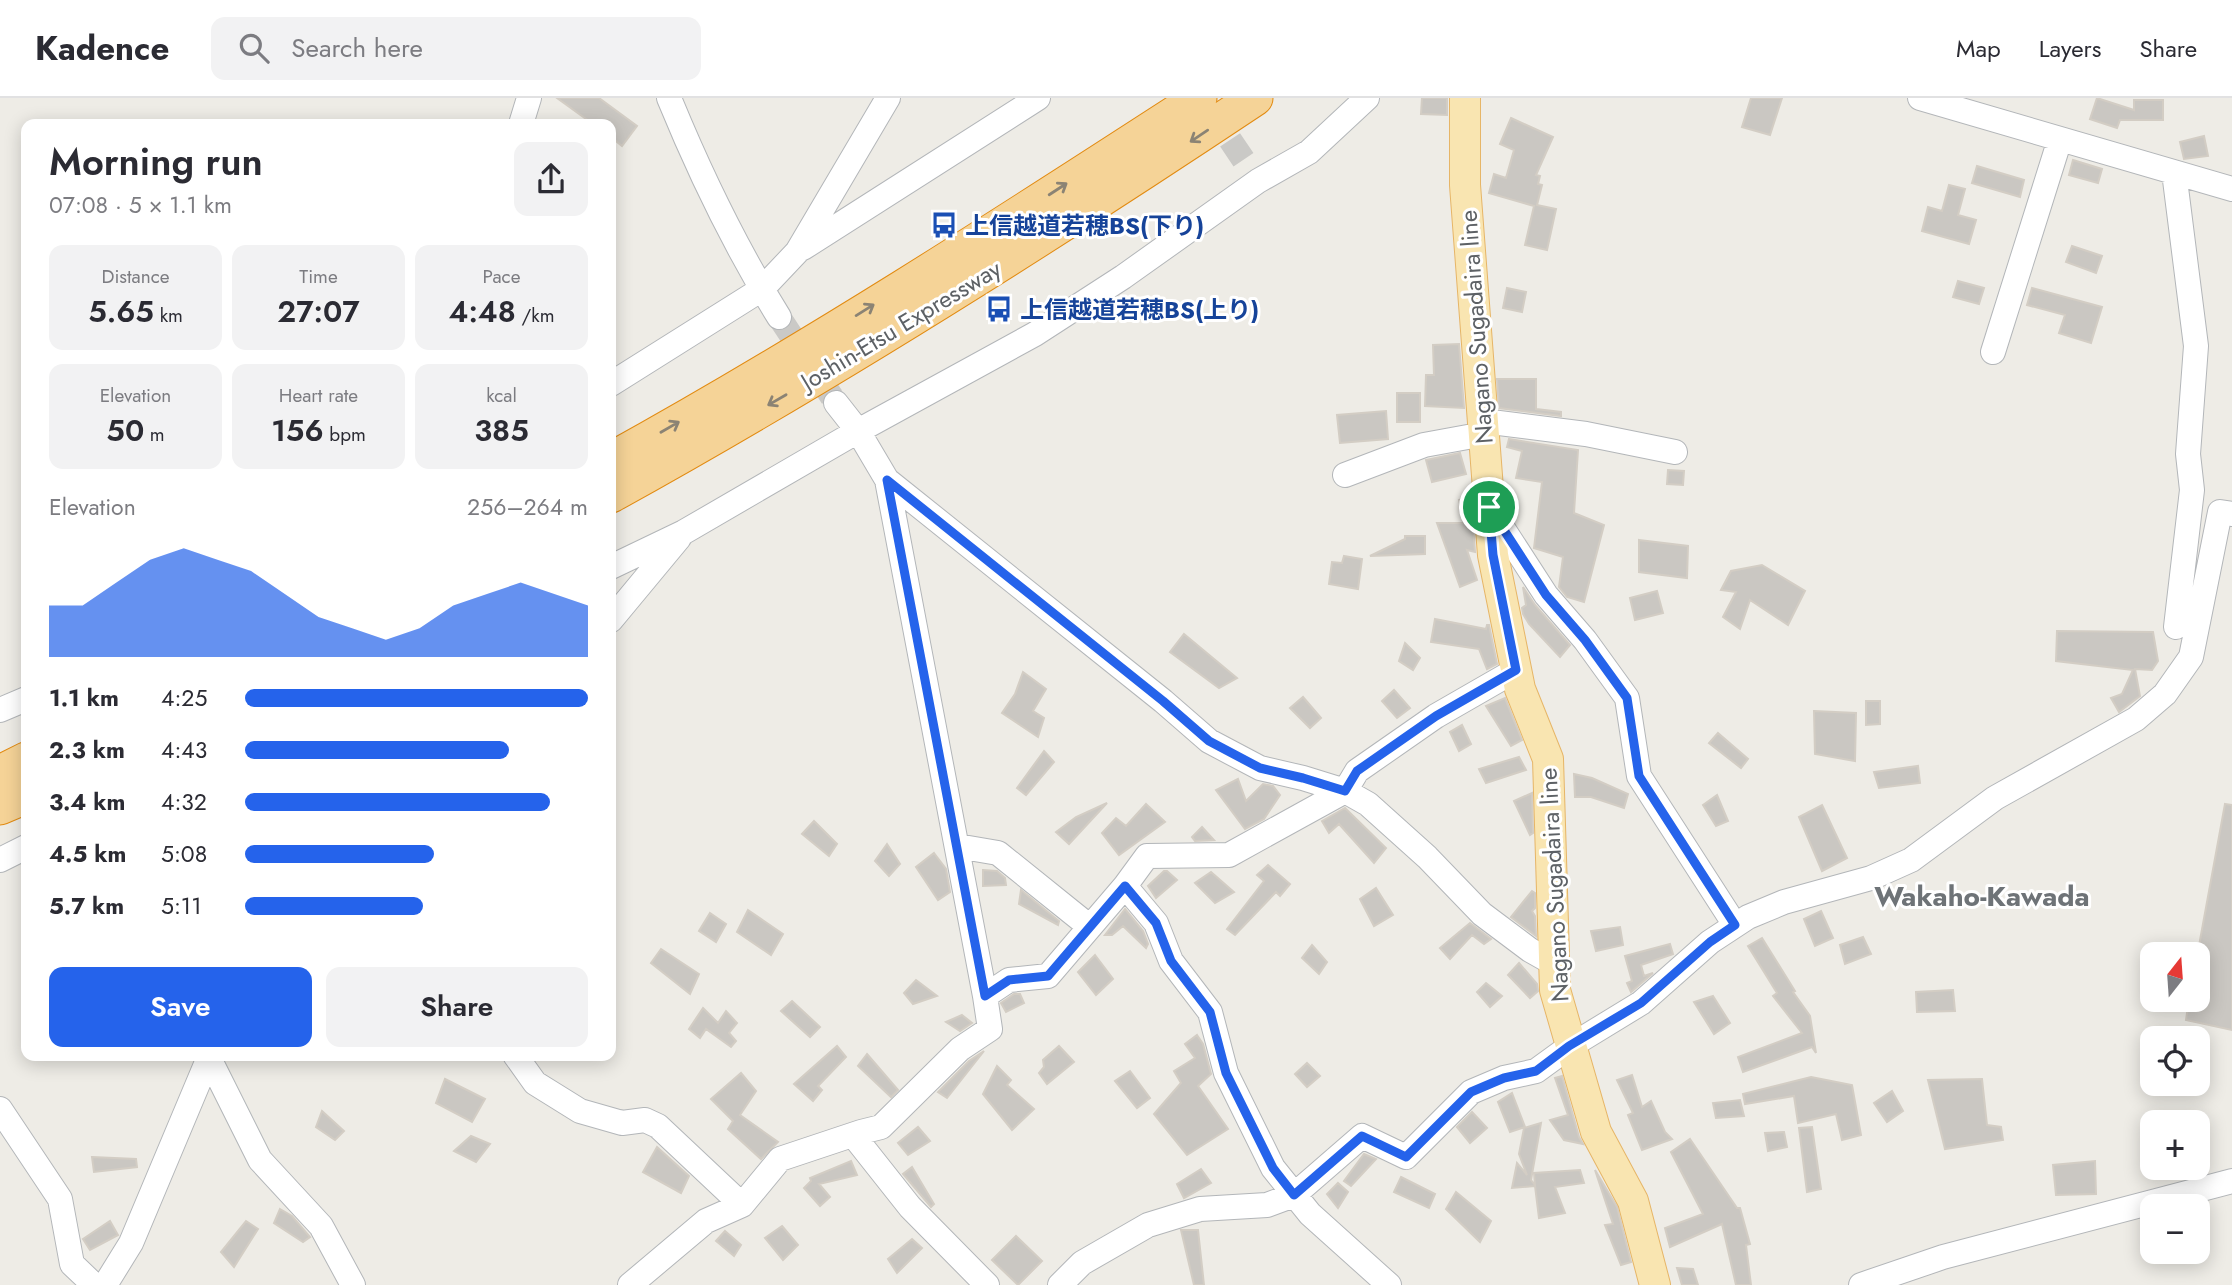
<!DOCTYPE html>
<html lang="en">
<head>
<meta charset="utf-8">
<style>
  :root { --surface:#fff; --page:#f2f2f3; --text:#2b2b33; --muted:#7c7c81; --line:#e1e1e2; --accent:#2563eb }
  body { margin:0; font-family:Jost,"Noto Sans JP",sans-serif; background:var(--page); color:var(--text); height:100vh; display:flex; flex-direction:column; font-size:26px; white-space:nowrap }
  * { box-sizing:border-box; margin:0 }
  p { font-size:23px; color:var(--muted) }
  .icon { flex:none; width:38px; height:38px; fill:none; stroke:currentColor; stroke-width:2; stroke-linecap:round; stroke-linejoin:round }
  .map { position:relative; flex:1; overflow:hidden }
  .sheet { position:absolute; left:21px; top:21px; width:595px; height:942px; display:flex; flex-direction:column; background:var(--surface); border-radius:14px; box-shadow:0 4px 18px #0003 }
  .sheet>* { flex:none }
  .needle { width:46px; rotate:17deg }
  .tools { position:absolute; left:2140px; top:844px; display:grid; gap:14px }
  .tools a { display:grid; place-items:center; width:70px; height:70px; border-radius:14px; background:var(--surface); box-shadow:0 4px 18px #0003; font-size:35px }
  .pin { position:absolute; display:grid; place-items:center; width:60px; height:60px; color:#fff; margin:-30px; border:4px solid #fff; border-radius:50%; box-shadow:0 2px 7px #0007 }
  .round { display:grid; place-items:center; flex:none; width:74px; height:74px; border-radius:14px; background:var(--page) }
  .overview { display:flex; align-items:center; justify-content:space-between; height:119px; padding:0 28px }
  h1 { font-size:38px; font-weight:600; line-height:52px }
  .figures { display:grid; grid-template-columns:repeat(3,1fr); gap:10px; height:119px; padding:7px 28px }
  .figures div { display:grid; align-content:center; border-radius:14px; background:var(--page); text-align:center }
  .figures b { font-size:30px; font-weight:600 }
  .figures small { font-size:19px; font-weight:400 }
  .figures p { font-size:19px }
  .chart { height:196px; padding:14px 28px }
  .chart p { display:flex; justify-content:space-between }
  .chart svg { width:100%; height:126px; margin-top:7px; fill:var(--accent); opacity:.7 }
  .primary-button { display:flex; gap:14px; margin-top:auto; padding:14px 28px }
  .primary-button a { flex:1; height:80px; border-radius:14px; background:var(--accent); color:#fff; font-size:28px; font-weight:600; line-height:80px; text-align:center }
  .primary-button a+a { background:var(--page); color:var(--text) }
  ul { padding:0 28px; list-style:none; font-size:23px }
  li { display:grid; grid-template-columns:112px 84px 1fr; align-items:center; height:52px }
  li i { height:18px; border-radius:9px; background:var(--accent) }
  header { display:flex; align-items:center; gap:42px; box-sizing:border-box; height:98px; padding:0 35px; background:var(--surface); border-bottom:2px solid var(--line) }
  header strong { font-size:33px }
  nav { display:flex; gap:38px; margin-inline-start:auto; font-size:24px }
  .search { width:490px; height:63px; background:var(--page); display:flex; align-items:center; gap:18px; box-sizing:border-box; padding:0 24px; border-radius:14px; color:var(--muted); font-size:26px }
  .map>svg:first-child { display:block }
</style>
</head>
<body>
<header>
<strong>Kadence</strong>
<div class="search"><svg class="icon" aria-label="search" viewBox="0 0 24 24"><circle cx="10" cy="10" r="6"/><path d="M15 15l6 6"/></svg>Search here</div>
<nav><a>Map</a><a>Layers</a><a>Share</a></nav>
</header>
<div class="map">
<svg width="2232" height="1187" viewBox="0 0 2232 1187">
  <rect width="100%" height="100%" fill="#eeece6"/>
  <path fill="#cac7c2" stroke="#d3cdc4" stroke-width="2" d="M557,0H599L637,28L622,48L611,39V26H593Z
    M1422,0H1447V17L1421,16Z
    M1751,0H1782L1770,37L1742,29Z
    M2097,0L2134,12V2H2163V22H2120L2117,30L2090,21Z
    M1511,20L1553,39L1536,77L1540,78L1538,86L1542,87L1537,107L1556,111L1547,152L1525,147L1534,108L1489,95L1494,76L1506,80L1514,52L1500,46Z
    M2204,38L2208,58L2184,61L2180,44Z
    M2073,62L2102,71L2098,85L2069,77Z
    M1977,68L2024,82L2020,99L1972,85Z
    M1949,87L1965,91L1958,117L1976,122L1969,146L1922,133L1928,109L1942,113Z
    M2072,148L2102,158L2096,175L2066,164Z
    M1958,183L1984,190L1979,206L1953,199Z
    M1507,190L1526,194L1522,214L1503,210Z
    M2032,190L2102,209L2091,245L2059,235L2065,217L2027,207Z
    M1459,246L1464,310L1425,308L1426,277H1434L1433,247Z
    M1497,281H1536V311L1561,314V318L1499,310Z
    M1397,295H1420V324H1397Z
    M1386,313L1388,341L1340,345L1337,317Z
    M1509,341L1578,352L1574,415L1604,427L1584,504L1567,499L1559,489L1563,459L1534,450L1542,384L1516,380L1522,353L1507,349Z
    M1460,355L1466,376L1432,384L1426,362Z
    M1668,372L1684,373L1683,387L1667,386Z
    M1471,399L1475,454L1467,452L1477,482L1460,489L1437,425H1465L1459,402Z
    M1405,438H1425V456L1370,458L1405,441Z
    M1639,442L1688,448L1687,480L1639,474Z
    M1344,458L1362,461L1358,491L1329,486L1332,464L1342,465Z
    M1762,467L1805,493L1788,527L1750,502L1740,531L1723,519L1736,494L1721,492L1731,473Z
    M1523,489L1535,507L1570,547L1560,559L1529,526L1523,516L1522,510L1526,507Z
    M1657,493L1663,515L1635,522L1630,500Z
    M1435,521L1486,531L1487,527H1489L1497,566L1487,571L1479,551L1431,544Z
    M2057,533L2153,534L2158,563L2152,572L2135,571L2140,598L2119,614L2111,600L2122,596L2133,572L2056,563Z
    M1184,536L1237,580L1219,590L1170,554Z
    M1405,545L1420,560L1413,572L1399,563Z
    M1023,574L1046,591L1033,613L1044,620L1038,639L1002,615L1015,596Z
    M1394,592L1410,610L1397,620L1382,603Z
    M1303,599L1321,620L1310,630L1290,610Z
    M1505,600L1522,642L1511,648L1486,608Z
    M1866,603H1880V626L1866,627Z
    M1814,613L1856,615L1855,663L1815,656Z
    M1462,627L1471,646L1459,653L1450,634Z
    M1718,635L1748,661L1741,670L1709,645Z
    M1044,653L1054,664L1026,697L1017,690Z
    M1519,659L1526,672L1486,685L1479,671Z
    M1918,668L1920,685L1879,690L1874,674Z
    M1574,676L1592,680L1628,696L1624,710L1591,699H1575Z
    M1238,681L1246,703L1263,686L1273,688L1280,697L1264,721L1245,731L1216,692Z
    M1532,695L1533,735L1530,737L1514,703Z
    M1717,697L1728,723L1716,728L1703,707Z
    M1107,705L1069,746L1056,734L1076,719Z
    M1146,706L1165,724L1119,757L1102,735L1116,720L1126,728Z
    M2225,706L2232,707V932L2186,922L2189,901H2198V853Z
    M1822,707L1847,760L1822,773L1799,719Z
    M1345,710L1386,750L1374,765L1339,726L1329,735L1322,723Z
    M814,723L837,746L829,758L802,736Z
    M1202,729L1214,742L1195,743L1192,739Z
    M887,746L900,766L889,778L875,763Z
    M934,755L946,771L950,794L938,802L916,769Z
    M1268,767L1290,786L1280,798L1276,794L1235,837L1227,831L1264,783L1257,777Z
    M983,772L997,773L1005,780L1006,787L983,788Z
    M1164,773H1167L1177,782L1156,800L1148,788Z
    M1211,774L1234,794L1215,805L1195,785Z
    M1376,790L1393,817L1374,828L1360,801Z
    M1021,792L1059,823L1058,827L1019,806Z
    M1532,793L1535,795V810L1532,813L1535,818L1536,838L1511,819Z
    M1125,811L1143,833L1148,846L1146,850L1123,828L1112,837H1105Z
    M748,812L783,836L771,857L737,834Z
    M1821,813L1833,840L1815,848L1804,821Z
    M710,815L726,826L716,844L699,833Z
    M1470,825L1491,841L1484,846L1472,837L1450,861L1440,850Z
    M1620,829L1623,847L1596,853L1591,833Z
    M1863,839L1871,856L1845,866L1840,847Z
    M1762,840L1795,893L1793,894L1810,918L1816,955L1812,949L1743,974L1738,959L1802,935L1773,898L1777,895L1748,848Z
    M1670,846L1673,856L1641,867L1644,878L1653,875L1631,894L1627,885L1632,883L1625,858Z
    M1312,847L1327,864L1319,876L1302,860Z
    M661,851L699,876L690,896L651,865Z
    M1095,857L1113,881L1096,897L1078,874Z
    M1519,865L1537,886L1538,893L1530,900L1508,877Z
    M916,882L937,898L913,906L904,895Z
    M1486,885L1502,898L1490,909L1477,894Z
    M1953,892L1955,913L1917,914L1916,894Z
    M1014,896H1020L1024,905L1006,914L1001,905Z
    M1713,898L1730,925L1714,936L1694,904Z
    M792,903L820,929L810,939L781,913Z
    M703,910L718,925L726,913L737,925L729,935L736,943L731,949L706,931L700,940L689,931Z
    M962,917L972,925L960,933L946,924Z
    M1197,937L1203,946L1211,976L1198,988L1228,1031L1187,1057L1154,1016L1181,985L1174,973L1195,960L1185,946Z
    M837,948L846,959L818,988L822,992L813,1003L794,986Z
    M1059,948L1074,964L1047,986L1039,975L1044,969L1043,962Z
    M984,953L947,1000L938,994L969,963Z
    M867,956L898,992L891,999L858,968Z
    M1307,965L1320,978L1307,989L1295,976Z
    M997,968L1011,982L1007,987L1034,1011L1012,1032L983,996Z
    M1130,973L1150,1000L1137,1010L1115,983Z
    M741,975L756,993L740,1017L778,1044L761,1061L728,1031L733,1023L711,1001Z
    M1632,977L1642,1009L1651,1003L1665,1034L1672,1041L1642,1052L1628,1017L1633,1015L1617,982Z
    M1562,978L1579,1039L1583,1046L1564,1042L1550,1022L1568,1017L1555,980Z
    M1811,979L1852,987L1861,1037L1842,1042L1836,1016L1798,1025L1794,998L1745,1006L1743,996Z
    M445,981L485,1001L472,1024L436,1005Z
    M1982,981L1987,1027L2001,1029L2003,1042L1945,1051L1928,982Z
    M1892,993L1903,1013L1887,1024L1874,1005Z
    M1512,995L1525,1029L1510,1034L1498,1004Z
    M1740,1002L1744,1018L1716,1020L1713,1005Z
    M322,1013L344,1033L335,1042L316,1029Z
    M1472,1014L1487,1030L1470,1045L1457,1029Z
    M1541,1025L1531,1082L1535,1087L1534,1075L1580,1072L1584,1085L1555,1089L1565,1115L1539,1120L1535,1088L1512,1090L1517,1065L1527,1077L1519,1056L1524,1030Z
    M918,1029L930,1043L908,1057L898,1045Z
    M1812,1029L1821,1091L1807,1094L1799,1030Z
    M1784,1034L1787,1049L1768,1053L1765,1035Z
    M471,1038L490,1046L476,1064L454,1053Z
    M1690,1041L1737,1110H1740L1750,1146L1746,1147L1751,1187H1736L1722,1126L1670,1149L1665,1130L1703,1116L1671,1054Z
    M657,1049L689,1078L681,1095L643,1074Z
    M1364,1056L1376,1061L1351,1088L1344,1083Z
    M92,1059L136,1061L137,1069L94,1074Z
    M851,1063L857,1077L819,1086L830,1099L820,1108L804,1090L811,1083L810,1080Z
    M2095,1063L2096,1096L2056,1097L2053,1067Z
    M912,1069L934,1106L931,1109L903,1076Z
    M1201,1071L1211,1085L1184,1100L1177,1086Z
    M1595,1072L1617,1109L1631,1164L1621,1167L1605,1127L1613,1126Z
    M1401,1079L1435,1096L1429,1110L1394,1094Z
    M1338,1085L1348,1094L1338,1110L1327,1096Z
    M1456,1094L1491,1123L1480,1144L1446,1111Z
    M280,1111L292,1118L310,1139L303,1144L274,1125Z
    M110,1123L118,1137L90,1152L83,1141Z
    M246,1123L258,1131L234,1169L221,1154Z
    M782,1128L798,1147L783,1162L765,1140Z
    M1181,1132H1198L1204,1187H1194Z
    M725,1133L741,1147L734,1158L716,1143Z
    M1016,1138L1042,1163L1018,1187L992,1162Z
    M912,1141L922,1150L897,1175L888,1161Z
    M1677,1170L1693,1171L1698,1187H1682Z"/>
  <g fill="none" stroke-linecap="round" stroke-linejoin="round">
    <path stroke="#cac9c6" stroke-width="24" stroke-dasharray="24 12" stroke-linecap="butt" d="M1210,12L1249,70
      M779,219L836,305"/>
    <g stroke="#b3b6b9" stroke-width="26">
      <path id="minor" d="M669,0C701,78 734,147 779,219
        M1920,0L2232,91
        M521,26L529,0
        M2174,74L2196,248L2188,356L2192,392L2176,529
        M803,150L1038,0
        M1993,254L2060,41
        M611,286L762,191L797,154L888,0
        M1483,323L1586,336L1675,354
        M1345,377L1424,347L1484,336
        M887,382L1163,603L1209,643L1260,670L1303,680L1345,693L1368,706L1427,759L1482,816L1530,852L1553,865
        M1489,409L1546,497L1585,542L1627,600L1639,678L1735,827
        M611,469L684,434L858,333L1035,236L1123,179L1258,83L1309,54L1367,0
        M611,522L679,440
        M0,612L26,601
        M957,748L998,755L1090,829
        M0,762L26,749
        M1125,788L1156,825L1171,863L1210,914L1226,975L1273,1070L1310,1116L1389,1187
        M985,898L1009,882L1048,878L1125,788L1147,758L1229,757L1345,693L1357,673L1436,618L1516,572
        M515,957L535,985L580,1013L622,1025L645,1022L658,1028L742,1107
        M209,960L260,1062L321,1128L353,1187
        M0,1011L60,1101L72,1166L94,1187
        M853,1037L910,1109L987,1187
        M105,1187L131,1145L210,957
        M630,1187L706,1123L742,1107L780,1061L861,1034L881,1029L960,951L990,931L985,898L887,382L858,333L836,305
        M1060,1187L1082,1165L1148,1127L1200,1111L1267,1107L1294,1097L1362,1038L1406,1059L1471,994L1504,980L1536,973L1569,949L1641,905L1710,844L1748,819L1784,804L1871,780L1911,762L1995,700L2136,621L2165,596L2191,559L2220,414L2232,416
        M1861,1187L1943,1159L2232,1083"/>
    </g>
    <g stroke="#e6b567" stroke-width="32">
      <path id="major" d="M1465,0V87L1493,457L1520,591L1548,661L1555,892L1596,1034L1633,1103L1655,1187"/>
    </g>
    <g stroke="#e28b12" stroke-width="37">
      <path id="highway" d="M611,362C812,251 1006,125 1199,0
        M611,397C832,275 1045,140 1255,0
        M0,675L26,662
        M0,709L26,698"/>
    </g>
    <use href="#minor" stroke="#fff" stroke-width="24"/>
    <use href="#major" stroke="#f9e5b1" stroke-width="30"/>
    <use href="#highway" stroke="#f5d397" stroke-width="35"/>
  </g>
  <defs><path id="oneway-shaft" d="M-6 0H5M1.5-3L5.5 0L1.5 3" fill="none" stroke-width="1.6" stroke-linecap="round" stroke-linejoin="round" transform="scale(1.75)"/></defs>
  <g stroke="#8b8374">
    <use href="#oneway-shaft" transform="translate(1199 38) rotate(146)"/>
    <use href="#oneway-shaft" transform="translate(1058 91) rotate(-33)"/>
    <use href="#oneway-shaft" transform="translate(865 212) rotate(-32)"/>
    <use href="#oneway-shaft" transform="translate(777 302) rotate(150)"/>
    <use href="#oneway-shaft" transform="translate(670 329) rotate(-30)"/>
  </g>
  <g fill="none" stroke-linecap="round" stroke-linejoin="round">
    <g stroke="#fff" stroke-width="14">
      <path id="route" d="M887,382L1163,603L1209,643L1260,670L1303,680L1345,693L1357,673L1436,618L1516,572L1493,457L1489,409L1546,497L1585,542L1627,600L1639,678L1735,827L1710,844L1641,905L1569,948L1536,973L1504,980L1471,994L1406,1059L1362,1038L1294,1097L1273,1070L1226,975L1210,914L1171,863L1156,825L1125,788L1048,878L1009,882L985,898Z"/>
    </g>
    <use href="#route" stroke="#2563eb" stroke-width="9"/>
  </g>
  <defs>
    <g id="bus-bare" transform="scale(2.1)"><path d="M-5-6H5V4H4V6H2V4H-2V6H-4V4H-5ZM-3.5-4V0h7V-4ZM-3.5 1.2v1.5H-2V1.2ZM2 1.2v1.5H3.5V1.2Z" fill="#1a4fb4" stroke="#fff" stroke-width="2.5" paint-order="stroke"/></g>
  </defs>
  <g fill-rule="evenodd">
    <use href="#bus-bare" x="944" y="127"/>
    <use href="#bus-bare" x="999" y="211"/>
  </g>
  <g text-anchor="middle" dominant-baseline="central" stroke-width="6" stroke-linejoin="round" paint-order="stroke">
    <g font-size="24" font-weight="bold" fill="#164399" stroke="#fff" text-anchor="start">
      <text x="965" y="127">上信越道若穂BS(下り)</text>
      <text x="1020" y="211">上信越道若穂BS(上り)</text>
    </g>
    <g font-size="24" fill="#5d6165" stroke="#fff">
      <text transform="translate(901 227) rotate(-31)">Joshin-Etsu Expressway</text>
      <text transform="translate(1476 229) rotate(-94)">Nagano Sugadaira line</text>
      <text transform="translate(1554 787) rotate(-93)">Nagano Sugadaira line</text>
    </g>
    <g font-size="28" font-weight="bold" fill="#6e7377" stroke="#fff">
      <text x="1982" y="798">Wakaho-Kawada</text>
    </g>
  </g>
</svg>
<div class="tools">
<a><svg class="needle" viewBox="-14 -14 28 28"><path d="M0-13l5 13h-10z" fill="#e53935"/><path d="M0 13l5-13h-10z" fill="#7c7c81"/></svg></a>
<a><svg class="icon" aria-label="locate" viewBox="0 0 24 24"><circle cx="12" cy="12" r="6"/><path d="M12 2v4M12 18v4M2 12h4M18 12h4"/></svg></a>
<a>+</a>
<a>−</a>
</div>
<div class="pin" style="left:1489px;top:409px;background:#1e9e55"><svg class="icon" aria-label="arrive" viewBox="0 0 24 24"><path d="M6 21V4h12l-3 4 3 4H6"/></svg></div>
<section class="sheet">
<div class="overview"><div><h1>Morning run</h1><p>07:08 · 5 × 1.1 km</p></div><a class="round"><svg class="icon" aria-label="share" viewBox="0 0 24 24"><path d="M12 15V3M7 8l5-5 5 5M5 13v7h14v-7"/></svg></a></div>
<div class="figures">
<div><p>Distance</p><b>5.65<small> km</small></b></div>
<div><p>Time</p><b>27:07</b></div>
<div><p>Pace</p><b>4:48<small> /km</small></b></div>
</div>
<div class="figures">
<div><p>Elevation</p><b>50<small> m</small></b></div>
<div><p>Heart rate</p><b>156<small> bpm</small></b></div>
<div><p>kcal</p><b>385</b></div>
</div>
<div class="chart"><p><span>Elevation</span>256–264 m</p>
<svg viewBox="0 0 160 44" preserveAspectRatio="none"><path d="M0 44V26L10 26L20 18L30 10L40 6L50 10L60 14L70 22L80 30L90 34L100 38L110 34L120 26L130 22L140 18L150 22L160 26V44z"/></svg>
</div>
<ul>
<li><b>1.1 km</b>4:25<i style="width:100%"></i></li>
<li><b>2.3 km</b>4:43<i style="width:77%"></i></li>
<li><b>3.4 km</b>4:32<i style="width:89%"></i></li>
<li><b>4.5 km</b>5:08<i style="width:55%"></i></li>
<li><b>5.7 km</b>5:11<i style="width:52%"></i></li>
</ul>
<div class="primary-button"><a>Save</a><a>Share</a></div>
</section>
</div>
</body>
</html>
